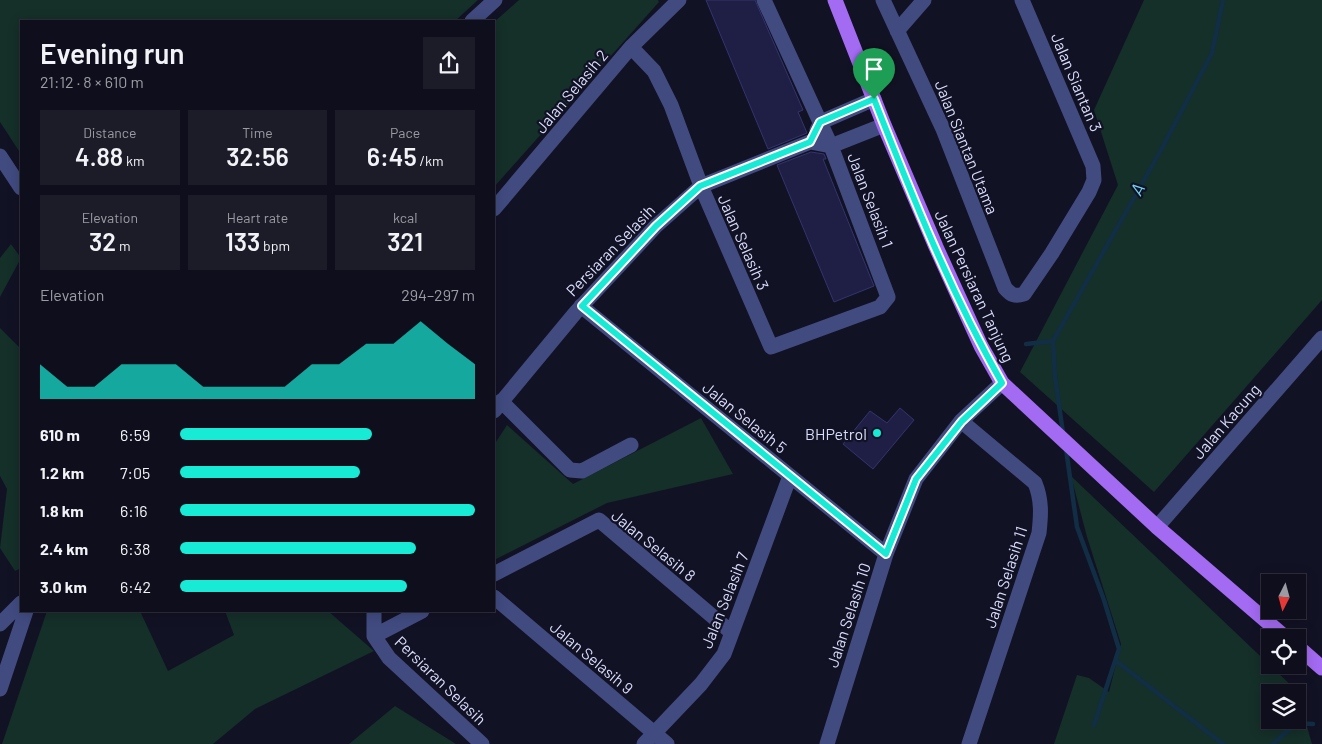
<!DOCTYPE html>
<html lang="en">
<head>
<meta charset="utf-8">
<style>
  :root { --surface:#0e0e1c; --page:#1c1c29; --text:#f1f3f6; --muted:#9b9ca3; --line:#2e2e3b; --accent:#17ead5 }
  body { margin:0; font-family:Barlow,sans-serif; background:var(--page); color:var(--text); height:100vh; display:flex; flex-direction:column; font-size:19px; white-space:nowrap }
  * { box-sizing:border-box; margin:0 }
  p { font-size:16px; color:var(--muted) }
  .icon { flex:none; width:28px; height:28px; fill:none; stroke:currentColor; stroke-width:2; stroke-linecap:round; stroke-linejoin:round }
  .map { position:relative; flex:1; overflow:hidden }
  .side { position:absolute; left:20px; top:20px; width:475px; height:592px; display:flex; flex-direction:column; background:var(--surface); border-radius:0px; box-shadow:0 2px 12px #0003,0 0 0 1px var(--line) }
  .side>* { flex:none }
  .needle { width:32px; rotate:186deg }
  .tools { position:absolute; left:1261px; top:574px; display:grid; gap:10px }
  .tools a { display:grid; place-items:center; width:45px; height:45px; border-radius:0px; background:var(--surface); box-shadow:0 2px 12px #0003,0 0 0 1px var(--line); font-size:25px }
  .pin { position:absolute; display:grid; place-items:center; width:42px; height:42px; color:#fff; margin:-51px -21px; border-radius:50% 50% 50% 0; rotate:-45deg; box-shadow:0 0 5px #0007 }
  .pin .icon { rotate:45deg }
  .round { display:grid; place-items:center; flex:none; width:52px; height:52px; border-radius:0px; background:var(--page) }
  .headline { display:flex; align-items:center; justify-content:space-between; height:85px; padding:0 20px }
  h1 { font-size:28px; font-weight:600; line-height:38px }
  .figures { display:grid; grid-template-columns:repeat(3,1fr); gap:8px; height:85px; padding:5px 20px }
  .figures div { display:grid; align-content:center; border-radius:0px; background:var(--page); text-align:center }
  .figures b { font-size:25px; font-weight:600 }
  .figures small { font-size:14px; font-weight:400 }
  .figures p { font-size:14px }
  .chart { height:140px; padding:10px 20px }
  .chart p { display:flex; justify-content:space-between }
  .chart svg { width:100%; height:90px; margin-top:5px; fill:var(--accent); opacity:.7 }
  ul { padding:0 20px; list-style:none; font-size:16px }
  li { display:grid; grid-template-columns:80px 60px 1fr; align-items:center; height:38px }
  li i { height:12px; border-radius:6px; background:var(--accent) }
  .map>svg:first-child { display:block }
</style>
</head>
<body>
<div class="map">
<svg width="1322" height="744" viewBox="0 0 1322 744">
  <rect width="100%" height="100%" fill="#121225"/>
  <path fill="#152f29" d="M0,0H478L455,21H21V154L0,122Z
    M519,0H658L659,2L494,187V22Z
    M1144,0H1322V300L1154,492L1020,372L1118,185L1094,110Z
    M11,244L21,258L0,297V258Z
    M0,328L21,349V568L15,571L0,548L7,489L0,476Z
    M701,418L733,474L607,503L494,560V445L507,425L573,484Z
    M1071,476L1296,690L1297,692H1270V720H1298V695L1312,744H1054L1077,675L1089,678L1109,692L1121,644L1087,537Z
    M47,611H140L168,671L234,635L225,611H328L374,651L255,709L213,744H2Z
    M395,706L456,744H349Z"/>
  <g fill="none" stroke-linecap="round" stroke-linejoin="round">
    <path stroke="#112e45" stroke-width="4.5" d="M1026,344L1053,341
      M1063,433L1055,377L1053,341L1161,150L1212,53L1223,0
      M1066,449L1077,527L1104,600L1119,649L1094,725
      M1116,661L1223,744
      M1273,744L1296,723L1313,724"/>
  </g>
  <path fill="#1f1f45" stroke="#33346f" d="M706,0H755L803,110L798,112L807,133L768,149Z
    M811,152L824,154L826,159H823L874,286L834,302L777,165Z
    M900,408L914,420L873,469L843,444L870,411L887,423Z"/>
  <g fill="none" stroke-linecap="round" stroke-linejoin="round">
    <path stroke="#414b80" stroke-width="15" d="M883,0L943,129L1005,288C1011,295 1015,297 1024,294L1052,253L1089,192L1094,180L1093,166L1022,0
      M472,21L495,0
      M897,31L924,0
      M631,47L654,71L671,105L701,186L771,347L880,307L888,297L831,146L764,0
      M817,130L821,122L874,99
      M0,156L21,188
      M494,209L631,47L679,0
      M581,306L886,554
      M501,401L570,470L582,471L631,445
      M494,411L576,312L656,226L701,186L810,142L831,146L884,125
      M961,421L1035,483C1042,500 1041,515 1039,533L969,744
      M1157,527L1322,338
      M494,574L599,520L731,632
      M494,597L667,744
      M374,611V636L389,658L482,744
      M0,624L21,603
      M374,636L422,611
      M0,689L26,611
      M644,744L701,684L724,654L790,476
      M827,744L886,554L916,479L961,421L1002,383"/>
    <path stroke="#a36af2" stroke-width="15" d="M835,0L884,125L936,247L981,346L1002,383L1157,527L1286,638
      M1298,647L1322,668"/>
  </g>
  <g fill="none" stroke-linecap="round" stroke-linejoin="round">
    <g stroke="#fff" stroke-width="10">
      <path id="route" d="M874,99C912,196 951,293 1002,383L962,421L916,479L886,554L582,306L656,226L700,186L810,142L820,122Z"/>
    </g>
    <use href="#route" stroke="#17ead5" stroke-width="6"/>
  </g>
  <circle fill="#17ead5" stroke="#121225" stroke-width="2" cx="877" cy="433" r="5"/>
  <g text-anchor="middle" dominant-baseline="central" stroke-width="4.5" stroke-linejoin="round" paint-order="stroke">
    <g font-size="16" fill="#d9dcfc" stroke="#121225">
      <text transform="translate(1077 82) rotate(67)">Jalan Siantan 3</text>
      <text transform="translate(571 91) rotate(-50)">Jalan Selasih 2</text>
      <text transform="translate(967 147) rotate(68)">Jalan Siantan Utama</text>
      <text transform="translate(871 200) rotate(69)">Jalan Selasih 1</text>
      <text transform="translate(744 242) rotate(66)">Jalan Selasih 3</text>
      <text transform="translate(610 250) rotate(-46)">Persiaran Selasih</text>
      <text transform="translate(975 286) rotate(65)">Jalan Persiaran Tanjung</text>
      <text transform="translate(745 417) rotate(39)">Jalan Selasih 5</text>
      <text transform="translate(1226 421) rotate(-49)">Jalan Kacung</text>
      <text transform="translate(654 545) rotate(39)">Jalan Selasih 8</text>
      <text transform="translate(1005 577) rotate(-72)">Jalan Selasih 11</text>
      <text transform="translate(724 600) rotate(-68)">Jalan Selasih 7</text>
      <text transform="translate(848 615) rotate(-72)">Jalan Selasih 10</text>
      <text transform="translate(592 657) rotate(40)">Jalan Selasih 9</text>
      <text transform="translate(441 680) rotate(44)">Persiaran Selasih</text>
    </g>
    <g font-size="16" fill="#d9dcfc" stroke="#121225" text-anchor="end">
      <text x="867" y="433">BHPetrol</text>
    </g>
    <g font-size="18" font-style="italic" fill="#71d1f2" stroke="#121225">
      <text transform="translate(1137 189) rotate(-61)">A</text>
    </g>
  </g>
</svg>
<div class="tools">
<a><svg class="needle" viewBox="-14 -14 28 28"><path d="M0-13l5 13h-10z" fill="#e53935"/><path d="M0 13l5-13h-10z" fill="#9b9ca3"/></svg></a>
<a><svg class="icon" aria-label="locate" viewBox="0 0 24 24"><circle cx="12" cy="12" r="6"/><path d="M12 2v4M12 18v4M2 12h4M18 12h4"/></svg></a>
<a><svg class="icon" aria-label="layers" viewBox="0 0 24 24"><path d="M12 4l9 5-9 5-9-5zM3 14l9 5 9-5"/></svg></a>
</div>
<div class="pin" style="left:874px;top:99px;background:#1e9e55"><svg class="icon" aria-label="arrive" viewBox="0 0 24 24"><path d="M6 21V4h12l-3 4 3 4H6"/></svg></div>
<section class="side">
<div class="headline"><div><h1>Evening run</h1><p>21:12 · 8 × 610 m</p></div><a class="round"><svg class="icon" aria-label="share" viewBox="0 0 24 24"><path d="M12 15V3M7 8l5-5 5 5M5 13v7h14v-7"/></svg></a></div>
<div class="figures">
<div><p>Distance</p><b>4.88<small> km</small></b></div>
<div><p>Time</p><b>32:56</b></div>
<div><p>Pace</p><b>6:45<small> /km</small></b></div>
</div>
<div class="figures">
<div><p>Elevation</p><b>32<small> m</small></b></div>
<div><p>Heart rate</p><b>133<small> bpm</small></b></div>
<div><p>kcal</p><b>321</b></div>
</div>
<div class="chart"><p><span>Elevation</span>294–297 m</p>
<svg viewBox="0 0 160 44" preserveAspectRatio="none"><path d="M0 44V27L10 38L20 38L30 27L40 27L50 27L60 38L70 38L80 38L90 38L100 27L110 27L120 17L130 17L140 6L150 17L160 27V44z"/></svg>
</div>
<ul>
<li><b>610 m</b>6:59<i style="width:65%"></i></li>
<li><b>1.2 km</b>7:05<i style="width:61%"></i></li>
<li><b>1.8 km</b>6:16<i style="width:100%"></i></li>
<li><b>2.4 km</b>6:38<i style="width:80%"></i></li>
<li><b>3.0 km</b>6:42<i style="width:77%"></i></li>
</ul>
</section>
</div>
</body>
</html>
